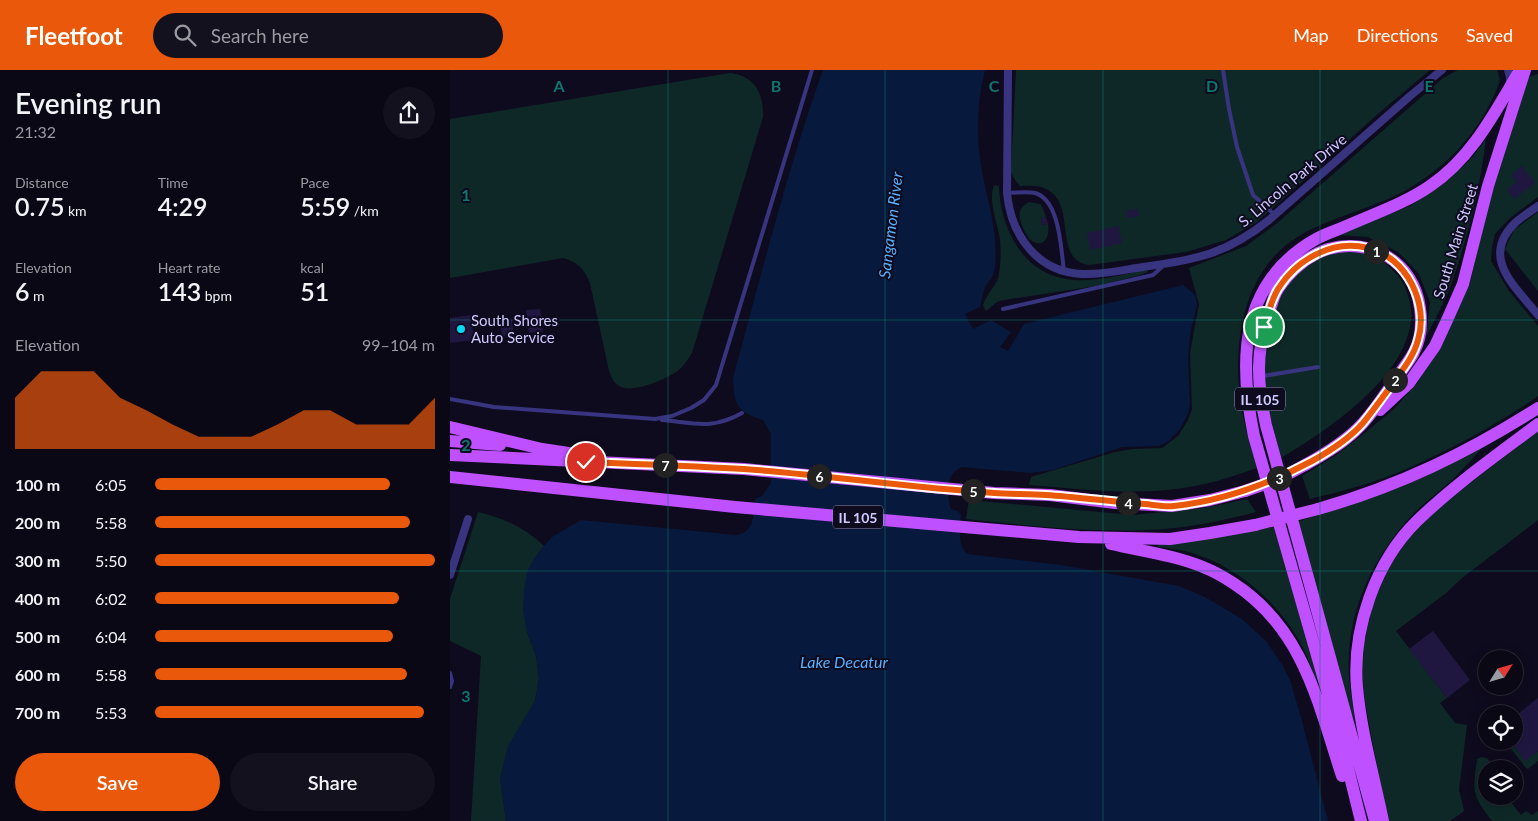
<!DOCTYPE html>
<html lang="en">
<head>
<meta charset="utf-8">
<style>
  :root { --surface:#0b0816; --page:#14111f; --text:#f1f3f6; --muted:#9a9aa1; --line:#2b2935; --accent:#ea580c }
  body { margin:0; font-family:Lato,sans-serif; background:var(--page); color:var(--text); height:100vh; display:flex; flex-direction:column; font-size:19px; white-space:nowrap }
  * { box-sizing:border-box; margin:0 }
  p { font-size:16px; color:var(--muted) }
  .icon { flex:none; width:28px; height:28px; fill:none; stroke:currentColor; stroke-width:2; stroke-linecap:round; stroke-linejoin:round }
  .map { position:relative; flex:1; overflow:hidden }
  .panel { display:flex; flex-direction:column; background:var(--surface); width:450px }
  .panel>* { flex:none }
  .needle { width:32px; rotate:53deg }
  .tools { position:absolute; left:1028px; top:580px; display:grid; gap:10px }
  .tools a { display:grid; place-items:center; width:45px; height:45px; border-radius:50%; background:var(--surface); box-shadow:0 2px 12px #0003,0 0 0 1px var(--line); font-size:25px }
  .pin { position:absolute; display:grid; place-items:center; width:42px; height:42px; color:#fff; margin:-21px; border:2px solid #fff; border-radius:50%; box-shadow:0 1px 5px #0007 }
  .km { position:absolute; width:25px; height:25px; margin:-12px; border-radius:50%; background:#222; color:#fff; font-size:14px; line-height:25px; text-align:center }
  .round { display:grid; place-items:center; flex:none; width:52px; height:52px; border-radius:26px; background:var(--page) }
  .headline { display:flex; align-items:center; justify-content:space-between; height:85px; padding:0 15px }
  h1 { font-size:28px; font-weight:600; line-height:38px }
  .figures { display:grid; grid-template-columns:repeat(3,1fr); gap:8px; height:85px; padding:5px 15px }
  .figures div { display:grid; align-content:center }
  .figures b { font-size:25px; font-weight:600 }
  .figures small { font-size:14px; font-weight:400 }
  .figures p { font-size:14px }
  .chart { height:140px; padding:10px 15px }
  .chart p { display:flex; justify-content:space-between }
  .chart svg { width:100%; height:90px; margin-top:5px; fill:var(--accent); opacity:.7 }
  .action { display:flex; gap:10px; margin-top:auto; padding:10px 15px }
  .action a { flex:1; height:58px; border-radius:30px; background:var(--accent); color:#fff; font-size:20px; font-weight:600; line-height:58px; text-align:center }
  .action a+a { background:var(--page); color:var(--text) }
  ul { padding:0 15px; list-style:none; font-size:16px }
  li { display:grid; grid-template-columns:80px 60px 1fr; align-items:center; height:38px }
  li i { height:12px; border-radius:6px; background:var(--accent) }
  header { display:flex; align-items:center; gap:30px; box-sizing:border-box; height:70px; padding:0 25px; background:var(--accent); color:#fff }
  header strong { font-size:24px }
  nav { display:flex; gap:28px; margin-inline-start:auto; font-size:18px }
  .search { width:350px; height:45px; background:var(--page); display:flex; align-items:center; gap:12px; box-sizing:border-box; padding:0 18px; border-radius:28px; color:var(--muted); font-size:19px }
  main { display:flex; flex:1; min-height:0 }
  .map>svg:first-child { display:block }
</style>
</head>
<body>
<header>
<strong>Fleetfoot</strong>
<div class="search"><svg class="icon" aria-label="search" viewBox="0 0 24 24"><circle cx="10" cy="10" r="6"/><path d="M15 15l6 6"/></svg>Search here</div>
<nav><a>Map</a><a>Directions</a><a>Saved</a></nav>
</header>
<main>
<section class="panel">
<div class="headline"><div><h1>Evening run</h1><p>21:32</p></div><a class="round"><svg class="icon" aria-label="share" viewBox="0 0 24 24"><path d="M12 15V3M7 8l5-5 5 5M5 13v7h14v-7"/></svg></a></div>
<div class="figures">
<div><p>Distance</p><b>0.75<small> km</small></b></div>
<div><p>Time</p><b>4:29</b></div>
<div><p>Pace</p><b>5:59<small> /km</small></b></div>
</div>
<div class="figures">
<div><p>Elevation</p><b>6<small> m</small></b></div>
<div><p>Heart rate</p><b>143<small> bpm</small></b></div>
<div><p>kcal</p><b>51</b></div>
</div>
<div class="chart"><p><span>Elevation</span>99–104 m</p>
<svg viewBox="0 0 160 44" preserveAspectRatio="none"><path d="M0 44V19L10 6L20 6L30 6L40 19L50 25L60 32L70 38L80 38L90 38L100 32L110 25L120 25L130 32L140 32L150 32L160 19V44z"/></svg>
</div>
<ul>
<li><b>100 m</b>6:05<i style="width:84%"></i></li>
<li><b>200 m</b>5:58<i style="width:91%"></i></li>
<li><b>300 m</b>5:50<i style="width:100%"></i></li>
<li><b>400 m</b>6:02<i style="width:87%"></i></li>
<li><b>500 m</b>6:04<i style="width:85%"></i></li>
<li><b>600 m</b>5:58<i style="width:90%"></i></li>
<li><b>700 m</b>5:53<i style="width:96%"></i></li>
</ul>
<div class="action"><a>Save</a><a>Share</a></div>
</section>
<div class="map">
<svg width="1088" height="751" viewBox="0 0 1088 751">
  <rect width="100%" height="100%" fill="#0f0b1e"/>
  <path fill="#0e2828" d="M566,0H980L929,43L807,152L776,170L736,182L639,195C601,190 629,131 594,118C586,115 578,116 570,116L565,110L561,102Z
    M1008,0H1047L1050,10C1035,54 1003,92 963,116C928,138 884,145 849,166C794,199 783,270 790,328C792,350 802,376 807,398C787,405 766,412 745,416C690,427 634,419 579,415L581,407L665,382L683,379L712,378L728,366L738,350L742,339L740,283L749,234L739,198L796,176L826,154L993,8Z
    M280,3C305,6 314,24 313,47L242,283C239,288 235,294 230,299C220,308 184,323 171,317C164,314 162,308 159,301L140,213C134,199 128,192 113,188L0,208V49Z
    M1088,4V127L1060,148L1045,164L1042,177L1041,191L1059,221L1088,256V326C1047,355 991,385 944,404C917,415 888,422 860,429L852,406L885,386L911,366L944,339L967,313L1006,245L1021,209L1032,158L1049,96L1079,7Z
    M1036,69C1030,119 1017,170 1000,218C993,235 984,251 976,267L980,232L969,204L948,182L918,167L887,165L960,136L989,117L1020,90Z
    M544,115L549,116C550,157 572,202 616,209C640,214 673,204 697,200L698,202L690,205L646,216L554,230L547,232L536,241L533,235C537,223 548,214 549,204C551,193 551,180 550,169C547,151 538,132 544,115Z
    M579,132L590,134L592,136L596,147L591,148L592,155L598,154C600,163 596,179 582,171C579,169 577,165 575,162C569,150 565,139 579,132Z
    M1088,142V221L1055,179L1064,160Z
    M889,181C898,182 911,181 919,184C932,188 950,205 955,217C959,227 963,240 961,251C954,309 878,360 831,388L815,327L814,288L820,249L835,214L861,191Z
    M1088,361V450L1012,508L996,523L946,561L997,628L990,633L1005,653L1017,655L1009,720L1014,740L1013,742L1000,751H938L922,670L914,626L912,601V583L923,533L942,492L959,468L989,437Z
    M1033,377C1023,388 1013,399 1002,410C990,421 976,431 965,442C922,486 895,545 899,607C900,619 903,632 904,645L900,647L847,452L933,423Z
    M797,429L806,442C780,449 752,455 724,458C655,465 585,456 516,449L519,430L683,445L754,438Z
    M28,442C54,448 75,458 94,476L84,489L77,562L86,586L89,609L85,631L73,652L50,708L56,751H21L31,586L0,571V529Z
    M824,457L868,610L866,611C862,600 858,588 853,578C830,533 785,493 734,481C726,479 717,478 708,477V473L772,466Z
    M1055,671H1060L1075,690L1088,681V691L1078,699L1076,698Z
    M1032,687L1037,688L1042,695L1041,699H1036V726H1056L1071,745L1076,741L1082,745L1088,741V751H1042C1021,723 1023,723 1027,689Z"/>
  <path fill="#07193c" d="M373,0H535C527,31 526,64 531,95C536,128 551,168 544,202C543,208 537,212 535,218C532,224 532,231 530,237L515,244L523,259L541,250L561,262L550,277L558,281L574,254L733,215L743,223L746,227L747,236L741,259L738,287L740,335L738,343L730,359L719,371L709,376L672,377L603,400L579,403L512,397C495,404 496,424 501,439L508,441L511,445C510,456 507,477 518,484L611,495L729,516L755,527L792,549L816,571L833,596L840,610L852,651L878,751H56L50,708L58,676L85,631L89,609L86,586L77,562L73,541L74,521L77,502L84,489L94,476L102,467L131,450L286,465C305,462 303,446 305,430L307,428L312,426L321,413V364L313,350C287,342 284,335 283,308C311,205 337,101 373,0Z"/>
  <path fill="#1f1740" d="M1072,96L1085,113L1064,129L1057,120L1066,112L1061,105Z
    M688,139L689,146L678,148L676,141Z
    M596,147L598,154L592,155L591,148Z
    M668,156L672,173L640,180L637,163Z
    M90,239L93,262L79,263L76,240Z
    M21,245L24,270L0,273V248Z
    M62,250L64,265L52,266L50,251Z
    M983,561L1020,610L997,628L959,579Z
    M1088,628V681L1075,691L1060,671H1064V647Z"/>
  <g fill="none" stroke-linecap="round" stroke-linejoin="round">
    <path stroke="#38347f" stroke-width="4" d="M773,0L779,39L787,77L803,125L825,145
      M557,123C566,123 577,121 585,123C610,130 611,180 614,201
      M553,239L703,205L713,196
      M813,306L868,297
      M0,329L44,337L205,349L222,346L241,338L254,330L266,315L362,0
      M212,350C245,353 262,360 292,343
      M0,603L2,611L0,617"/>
    <path stroke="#38347f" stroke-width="8" d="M558,0L557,123C561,165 587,202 632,204C652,205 673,200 693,197C747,189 775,185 819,150L960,26L992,0
      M1058,0L1060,7V15
      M1088,136C1081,141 1073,146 1066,152C1029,187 1065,216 1088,245
      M0,505L18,449"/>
    <path stroke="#bf50ff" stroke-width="12" d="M930,340L959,313L985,276L998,248L1013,214L1038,116L1075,0
      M0,357L92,379L125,384
      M0,371L50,375
      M0,385L294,399L544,423L600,425L665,433L722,436L760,430L795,421
      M855,395C875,384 897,371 913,353C925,340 935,324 945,310C951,301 959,292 964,282C971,269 972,252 970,238C964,192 921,167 878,179C858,185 839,202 828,219C824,225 822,233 820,240C805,281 807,314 816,355L925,751
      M0,407L285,437L629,467L720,469L760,463L805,455
      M868,439C949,416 1017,383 1088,338
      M661,474C691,481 724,485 753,497C763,501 774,507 783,513C853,558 868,632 892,706
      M911,751L889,662L804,366C788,289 790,212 866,169C875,164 885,161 894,157C923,144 954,134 980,116C1022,88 1045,42 1070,0
      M933,751C924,707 911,662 907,617C902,560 925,492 967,451C1004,415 1047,385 1088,354"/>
    <path stroke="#bf50ff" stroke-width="12" d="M795,421L827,410L855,395
      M805,455L868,439"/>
  </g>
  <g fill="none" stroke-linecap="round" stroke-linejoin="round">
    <g stroke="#fff" stroke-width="10">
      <path id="route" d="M136,392C189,394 241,396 294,399C377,405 460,418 544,423C561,424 579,424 596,425C629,427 662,432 695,434C705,435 715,437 724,436C773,431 819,414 862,391C880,381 900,368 913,353C922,342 930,331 938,320C949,304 963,289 968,270C979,234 957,187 918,178C883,169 847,189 828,219C821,230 818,245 814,257"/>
    </g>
    <use href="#route" stroke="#ea580c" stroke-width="6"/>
  </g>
  <path fill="none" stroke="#0f766e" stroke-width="1" stroke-opacity="0.55" d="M218,0V751M435,0V751M653,0V751M870,0V751M0,250H1088M0,501H1088"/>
  <circle fill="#00d8f4" stroke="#0f0b1e" stroke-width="2" cx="11" cy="259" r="5"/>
  <g text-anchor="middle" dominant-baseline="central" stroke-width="4" stroke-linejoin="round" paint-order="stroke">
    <g fill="#0f0b1e" stroke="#9590bc" stroke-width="1">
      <rect x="785" y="317.5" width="50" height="23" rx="4"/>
      <rect x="383" y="435.5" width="50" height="23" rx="4"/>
    </g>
    <g font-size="14" font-weight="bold" fill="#cfc9ff">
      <text x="810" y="329">IL 105</text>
      <text x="408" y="447">IL 105</text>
    </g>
    <g font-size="15" fill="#cfc9ff" stroke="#0f0b1e">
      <text transform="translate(842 110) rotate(-40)">S. Lincoln Park Drive</text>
      <text transform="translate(1005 171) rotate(-73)">South Main Street</text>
    </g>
    <g font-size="15" fill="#cfc9ff" stroke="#0f0b1e" text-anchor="start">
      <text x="21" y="250">South Shores<tspan x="21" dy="17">Auto Service</tspan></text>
    </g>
    <g font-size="16" font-style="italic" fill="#57afff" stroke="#0f0b1e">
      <text transform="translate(440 155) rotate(-83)">Sangamon River</text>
      <text x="394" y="591">Lake Decatur</text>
    </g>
  </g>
  <g font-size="16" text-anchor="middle" font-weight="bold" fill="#0f766e" stroke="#0f0b1e" stroke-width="4" stroke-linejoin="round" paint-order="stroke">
    <text x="109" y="22">A</text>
    <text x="326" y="22">B</text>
    <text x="544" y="22">C</text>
    <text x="762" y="22">D</text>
    <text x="979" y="22">E</text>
    <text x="16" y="131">1</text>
    <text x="16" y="381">2</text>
    <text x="16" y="632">3</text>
  </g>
</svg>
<div class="tools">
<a><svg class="needle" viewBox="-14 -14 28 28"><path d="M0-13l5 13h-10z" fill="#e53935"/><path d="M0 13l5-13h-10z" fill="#9a9aa1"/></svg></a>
<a><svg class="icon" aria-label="locate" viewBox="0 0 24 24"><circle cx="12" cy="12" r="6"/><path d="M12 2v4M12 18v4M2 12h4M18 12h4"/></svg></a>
<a><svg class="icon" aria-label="layers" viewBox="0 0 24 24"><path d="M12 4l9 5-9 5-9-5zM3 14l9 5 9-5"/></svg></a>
</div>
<div class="pin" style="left:814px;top:257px;background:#1e9e55"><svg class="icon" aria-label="arrive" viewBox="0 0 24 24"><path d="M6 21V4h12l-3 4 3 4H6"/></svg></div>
<div class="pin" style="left:136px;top:392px;background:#d93025"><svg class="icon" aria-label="check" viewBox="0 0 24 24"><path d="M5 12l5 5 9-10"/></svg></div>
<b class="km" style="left:926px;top:181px">1</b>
<b class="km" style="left:945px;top:310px">2</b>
<b class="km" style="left:829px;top:408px">3</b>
<b class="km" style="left:678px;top:433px">4</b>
<b class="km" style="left:523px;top:421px">5</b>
<b class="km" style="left:369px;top:406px">6</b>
<b class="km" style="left:215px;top:395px">7</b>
</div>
</main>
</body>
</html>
